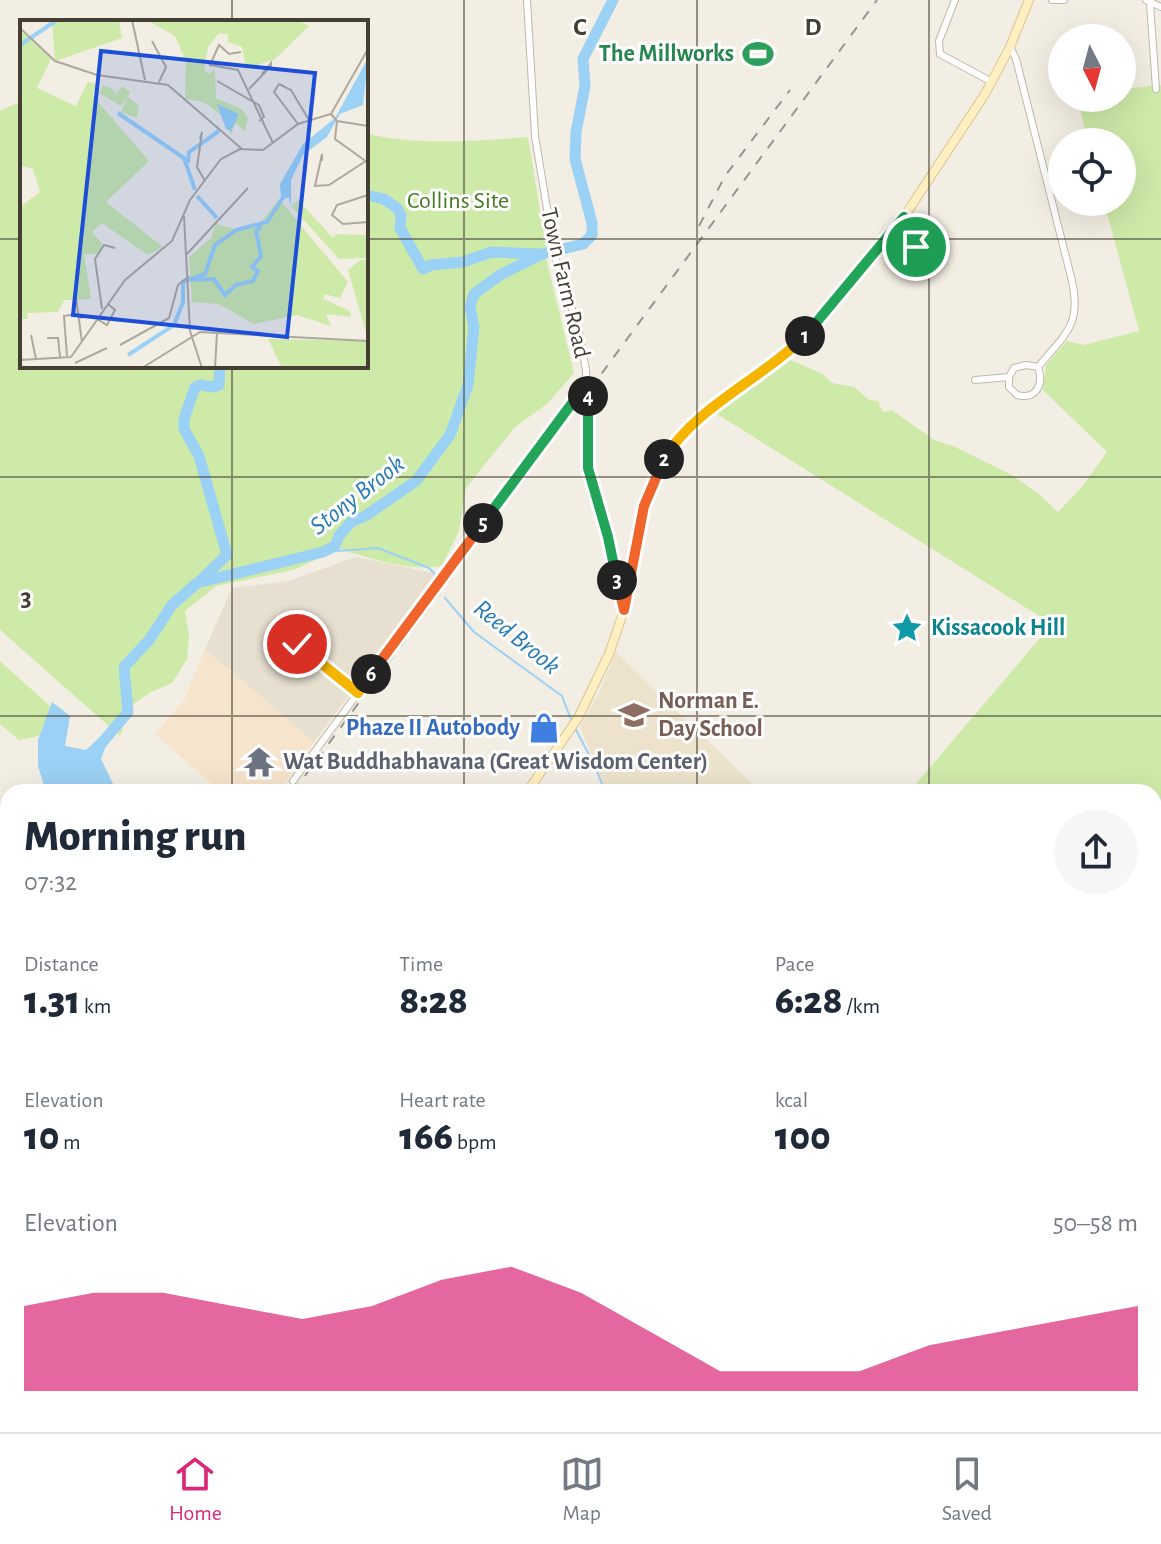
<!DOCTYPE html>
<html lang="en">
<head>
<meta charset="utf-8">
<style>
  :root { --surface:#fff; --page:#f6f6f7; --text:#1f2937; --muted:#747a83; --line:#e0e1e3; --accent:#db2777 }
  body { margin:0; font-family:"Alegreya Sans",sans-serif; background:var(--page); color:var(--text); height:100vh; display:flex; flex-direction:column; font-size:30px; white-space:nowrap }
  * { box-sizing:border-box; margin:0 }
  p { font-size:26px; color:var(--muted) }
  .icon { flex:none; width:44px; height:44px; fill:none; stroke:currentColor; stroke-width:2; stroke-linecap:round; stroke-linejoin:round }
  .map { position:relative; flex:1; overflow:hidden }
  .drawer { position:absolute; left:0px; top:784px; width:1162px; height:648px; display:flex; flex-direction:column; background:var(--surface); border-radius:24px 24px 0 0; box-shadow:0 8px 32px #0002 }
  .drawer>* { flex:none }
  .needle { width:52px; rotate:174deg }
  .controls { position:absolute; left:1048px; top:24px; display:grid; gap:16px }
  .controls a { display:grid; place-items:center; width:88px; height:88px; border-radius:50%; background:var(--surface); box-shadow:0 8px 32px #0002; font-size:40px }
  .pin { position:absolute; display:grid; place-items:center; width:68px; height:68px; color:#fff; margin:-34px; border:4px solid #fff; border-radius:50%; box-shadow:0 2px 8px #0007 }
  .km { position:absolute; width:40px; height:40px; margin:-20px; border-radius:50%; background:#222; color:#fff; font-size:22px; line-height:40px; text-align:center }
  .round { display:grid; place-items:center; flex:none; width:84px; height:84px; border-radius:42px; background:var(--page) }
  .overview { display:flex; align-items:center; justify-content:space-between; height:136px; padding:0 24px }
  h1 { font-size:44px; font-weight:800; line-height:60px }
  .stats { display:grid; grid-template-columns:repeat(3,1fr); gap:12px; height:136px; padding:8px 24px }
  .stats div { display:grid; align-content:center }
  .stats b { font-size:40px; font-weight:800 }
  .stats small { font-size:22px; font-weight:400 }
  .stats p { font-size:22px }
  .chart { height:224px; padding:16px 24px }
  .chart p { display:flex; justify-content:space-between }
  .chart svg { width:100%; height:144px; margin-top:8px; fill:var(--accent); opacity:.7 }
  .tab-bar { display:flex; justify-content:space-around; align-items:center; height:112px; border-top:2px solid var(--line); background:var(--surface); font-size:22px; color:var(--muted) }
  .tab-bar a { display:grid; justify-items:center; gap:4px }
  .tab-bar .current { color:var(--accent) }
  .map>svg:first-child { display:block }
</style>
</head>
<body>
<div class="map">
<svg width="1161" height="1432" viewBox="0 0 1161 1432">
  <rect width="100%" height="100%" fill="#f3eee3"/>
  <path fill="#e7e0d1" d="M356,557L438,574L314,742L205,649L232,588L288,581Z"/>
  <path fill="#f6e4cc" d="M205,649L314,742L278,792H221L155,734L185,699Z"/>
  <path fill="#ede3cc" d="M616,651L628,664L761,792H606L580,727L600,691Z
    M1154,1175L1161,1178V1273H1154Z"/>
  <path fill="#ceeaa9" d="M1161,85V1178L1154,1175V792H909L1052,624L717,414L791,360L824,375L832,383L854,387L869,400L878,401L883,412L892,410L934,440L953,446L1010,474L1040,495L1058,512L1081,488L1107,452L1043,390L1046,365L1067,341L1084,345L1139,331L1104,202H1122V142H1088L1077,98H1122V89Z
    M22,101V366H366V133C412,146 480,141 528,137L547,253L545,254L574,373L547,404L515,427L466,488L459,531L442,566C409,572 372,559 340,549L293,570L216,586L185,611L189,636L187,659L172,683L151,692L123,711L124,724L120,736L0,630V111Z
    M0,661L51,707L39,736L19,740L0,724Z
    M606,1424H700L701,1432H608Z"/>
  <path fill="#9bd1f4" d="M52,702L70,716L65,746L86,750L102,735L108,740L101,759L117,792H46L38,766V740Z"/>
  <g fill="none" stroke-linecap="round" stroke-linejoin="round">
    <path stroke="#9bd1f4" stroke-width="2" d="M323,552L378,548L429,568L438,577
      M445,598L474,632L562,696L572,722
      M575,728L595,766L605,792"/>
    <path stroke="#9bd1f4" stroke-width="11" d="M366,195L384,199L397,208L401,215L400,228L423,269L431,265L463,262L491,252L542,254
      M200,581L227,555L199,456L184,429V419L195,387L200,385L213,387L219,385L220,366
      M96,750L128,712L124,667L150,639L172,605L197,583L323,552L335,546L339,536L351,522L367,515L416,481L450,435L468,385L474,327L470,307L474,294L500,275L542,254L583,244L592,235V223L575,159L576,132L585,86L583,59L613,0"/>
    <g stroke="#c1b8a8" stroke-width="8">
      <path id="street" d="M527,0L535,136L555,257L578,328L586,370L588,468L608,537L624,610
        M955,0L939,41L940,54L992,82
        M1052,0H1064
        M1146,0L1161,7
        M1150,3L1156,89
        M904,217L927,267
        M1009,377L1014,368L1026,365L1038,367
        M975,380L1009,377V387L1017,395C1037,400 1044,384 1038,367C1064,335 1082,326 1072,281L1016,59L1010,47
        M297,644L358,693
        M293,781L587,383
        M1154,1300H1161
        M446,1424H471
        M568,1424L569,1432
        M832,1424L838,1432
        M948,1424L951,1432
        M257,1432L262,1424
        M285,1432L291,1424"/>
    </g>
    <g stroke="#d9c492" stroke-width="10">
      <path id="secondary" d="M527,792L578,718L609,654L624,610L644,506L670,450L681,435L702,417L791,351L847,288L904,217L985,94L1010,47L1029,0
        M0,1180L8,1176"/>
    </g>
    <use href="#street" stroke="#fff" stroke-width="6"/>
    <use href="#secondary" stroke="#ffefc1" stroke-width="8"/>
    <path stroke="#949494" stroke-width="2" stroke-dasharray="10 10" stroke-linecap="butt" d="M699,226L725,176L790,90
      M293,792L877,0
      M0,1142L8,1136"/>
  </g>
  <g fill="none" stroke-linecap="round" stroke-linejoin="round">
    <g stroke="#fff" stroke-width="16">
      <path id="split-1" d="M805,336L904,217L916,247"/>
    </g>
    <g stroke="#fff" stroke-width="16">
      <path id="split-2" d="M664,459C695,407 762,379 805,336"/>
    </g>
    <g stroke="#fff" stroke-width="16">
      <path id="split-3" d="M617,580L624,610L644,506L664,459"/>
    </g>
    <g stroke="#fff" stroke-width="16">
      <path id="split-4" d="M588,396V468L608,537L617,580"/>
    </g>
    <g stroke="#fff" stroke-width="16">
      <path id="split-5" d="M483,523L587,383L588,396"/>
    </g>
    <g stroke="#fff" stroke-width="16">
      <path id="split-6" d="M371,674L483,523"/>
    </g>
    <g stroke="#fff" stroke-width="16">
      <path id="split-7" d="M297,644L358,693L371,674"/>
    </g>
    <use href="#split-1" stroke="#22a559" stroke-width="10"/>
    <use href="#split-2" stroke="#f5b400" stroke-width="10"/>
    <use href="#split-3" stroke="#f0652b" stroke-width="10"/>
    <use href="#split-4" stroke="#22a559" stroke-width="10"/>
    <use href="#split-5" stroke="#22a559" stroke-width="10"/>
    <use href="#split-6" stroke="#f0652b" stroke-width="10"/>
    <use href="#split-7" stroke="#f5b400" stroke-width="10"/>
  </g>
  <path fill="none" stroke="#453e33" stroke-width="2" stroke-opacity="0.55" d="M232,0V22M464,0V792M697,0V792M929,0V792M0,239H22M366,239H1161M232,366V792M0,477H1161M0,716H1161M0,955H8M1154,955H1161M0,1193H8M1154,1193H1161M232,1424V1432M464,1424V1432M697,1424V1432M929,1424V1432"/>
  <defs>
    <g id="stadium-bare" transform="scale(2.4)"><path d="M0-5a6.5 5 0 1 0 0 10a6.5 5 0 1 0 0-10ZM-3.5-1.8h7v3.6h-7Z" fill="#2e9e5b" stroke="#fff" stroke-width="2.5" paint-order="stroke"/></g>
    <g id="sight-bare" transform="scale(2.4)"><path d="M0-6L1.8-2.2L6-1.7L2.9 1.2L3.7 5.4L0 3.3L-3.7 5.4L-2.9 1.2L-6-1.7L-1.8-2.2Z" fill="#0f9aa8" stroke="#fff" stroke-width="2.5" paint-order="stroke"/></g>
    <g id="school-bare" transform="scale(2.4)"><path d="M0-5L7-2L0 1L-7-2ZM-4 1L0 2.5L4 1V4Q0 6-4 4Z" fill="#8d6e63" stroke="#fff" stroke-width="2.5" paint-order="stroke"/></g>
    <g id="shop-bare" transform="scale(2.4)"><path d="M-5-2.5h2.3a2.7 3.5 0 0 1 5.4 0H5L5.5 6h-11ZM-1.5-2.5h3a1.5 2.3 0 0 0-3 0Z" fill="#3f7fe0" stroke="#fff" stroke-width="2.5" paint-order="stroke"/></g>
    <g id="temple-bare" transform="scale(2.4)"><path d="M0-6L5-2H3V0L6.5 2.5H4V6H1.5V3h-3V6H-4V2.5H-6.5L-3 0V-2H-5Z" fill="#6b7280" stroke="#fff" stroke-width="2.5" paint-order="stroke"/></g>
  </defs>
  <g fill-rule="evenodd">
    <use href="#stadium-bare" x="758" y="54"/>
    <use href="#sight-bare" x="907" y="628"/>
    <use href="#school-bare" x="634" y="715"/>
    <use href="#shop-bare" x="544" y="728"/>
    <use href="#temple-bare" x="259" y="762"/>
  </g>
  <g text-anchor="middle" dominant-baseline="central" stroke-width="6" stroke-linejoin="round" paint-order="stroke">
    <g font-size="24" font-weight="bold" fill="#27864d" stroke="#fff" text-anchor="end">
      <text x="734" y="54">The Millworks</text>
    </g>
    <g font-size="24" fill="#457924" stroke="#fff">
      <text x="458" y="201">Collins Site</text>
    </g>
    <g font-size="24" fill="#453e33" stroke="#fff">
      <text transform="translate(565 283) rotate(77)">Town Farm Road</text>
    </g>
    <g font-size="24" font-weight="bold" fill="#0d838f" stroke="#fff" text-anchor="start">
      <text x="931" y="628">Kissacook Hill</text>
    </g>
    <g font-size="24" font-weight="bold" fill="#785e54" stroke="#fff" text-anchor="start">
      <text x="658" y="701">Norman E.<tspan x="658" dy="28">Day School</tspan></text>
    </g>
    <g font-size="24" font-weight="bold" fill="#366cbe" stroke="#fff" text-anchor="end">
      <text x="520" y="728">Phaze II Autobody</text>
    </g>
    <g font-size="24" font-weight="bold" fill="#5b616d" stroke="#fff" text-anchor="start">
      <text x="283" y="762">Wat Buddhabhavana (Great Wisdom Center)</text>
    </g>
    <g font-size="26" font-style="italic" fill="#277cb5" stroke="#fff">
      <text transform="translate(357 495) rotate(-38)">Stony Brook</text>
      <text transform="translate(517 637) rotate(39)">Reed Brook</text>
    </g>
  </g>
  <g transform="translate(20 20)">
    <rect width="348" height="348" fill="#f3eee3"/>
    <path d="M32,0H99L102,18L35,41ZM126,0H277L289,6L255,39L226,49L222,27L208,22V14L199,13L188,27L184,49L189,54L195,49L196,78L222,89L228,98L225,111L215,103L211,115L206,99L184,82L165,79L166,41L155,16ZM0,10L31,39L17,68L56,86L68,62L76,64L73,76L129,141L86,182L143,227L128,235L82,203L72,212L83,225L77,234H64L71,279L44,280L38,292L7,293L8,299H0V187L20,172L13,149L0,145ZM83,65L96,71L94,77L102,66L110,72L108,77L119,86L117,98L101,92L108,77L101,86L79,73ZM259,179L328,262L320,278L304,274V279L330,291L331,297L306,294L311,306L277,295L234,304L199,284L172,282L169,237L191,218L196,204L215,209L239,205ZM278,180L313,218L316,214L348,215V238L319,239L271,186ZM340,240H348V320L328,250ZM248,319L347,321L348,348H262Z" fill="#ceeaa9"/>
    <path d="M348,38L343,85L320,94L307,117L283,135L271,160V187L269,178L261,179L260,164L283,124L315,98ZM197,84L219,94L211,111L206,109Z" fill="#9bd1f4"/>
    <path fill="none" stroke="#9bd1f4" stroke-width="4" d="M0,25L37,0M98,93L164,138L175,170M168,143L169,132L199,111M177,176L197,198M173,260L194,259L205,275L216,265L233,261L238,251L232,247L241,236L236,211L241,207M108,335L154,305L163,282V262L185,254L195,225L216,210L247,202L264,176"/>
    <path fill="none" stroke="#ada89d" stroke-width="2" d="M112,0L125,60M0,8L35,41L77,55L148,65L222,129M132,21L146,47L139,62M221,32L209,34L199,25L190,45L218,50L253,123M197,61L239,85L244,97L239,101M229,69L251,46V43L242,54M311,94L317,101L348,106M317,101L315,119L347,142M278,104L254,72L259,64L271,70L289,100M180,119L182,112L177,147L185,161M302,141V134L295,166L309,165L346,141M348,175L317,185L312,195L323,204L348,202M164,196L170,311L182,348M167,234L228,168M56,278L62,322M82,289L75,239L84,225L95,228M58,298L72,296L87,305L95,290L88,284M11,315L16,339M27,318H38L40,337M100,325L149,298L158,265L169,256M47,336L44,296L56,294M51,337L105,260L152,221L170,180L201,139L220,129L243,130L278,104L311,94L348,29M0,340L51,337M55,343L87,328M122,348L180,312L348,321M195,348L197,313"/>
    <path fill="#1d4ed8" fill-opacity="0.15" stroke="#1d4ed8" stroke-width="4" d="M81,31L295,53L267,317L53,295Z"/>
    <rect width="348" height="348" fill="none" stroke="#453e33" stroke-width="4"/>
  </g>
  <g font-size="26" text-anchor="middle" font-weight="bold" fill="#453e33" stroke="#fff" stroke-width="6" stroke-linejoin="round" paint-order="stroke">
    <text x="580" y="35">C</text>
    <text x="813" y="35">D</text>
    <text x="26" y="606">3</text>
  </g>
</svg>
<div class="controls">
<a><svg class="needle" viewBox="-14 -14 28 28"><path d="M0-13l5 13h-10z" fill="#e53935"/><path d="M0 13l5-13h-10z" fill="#747a83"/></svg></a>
<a><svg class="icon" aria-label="locate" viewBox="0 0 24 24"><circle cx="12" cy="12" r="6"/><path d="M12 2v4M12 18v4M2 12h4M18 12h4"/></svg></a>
</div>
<div class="pin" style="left:916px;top:247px;background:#1e9e55"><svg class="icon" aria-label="arrive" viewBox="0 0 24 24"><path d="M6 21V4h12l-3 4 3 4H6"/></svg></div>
<div class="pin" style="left:297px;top:644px;background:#d93025"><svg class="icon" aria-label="check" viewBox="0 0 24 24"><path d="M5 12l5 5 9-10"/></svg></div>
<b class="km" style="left:805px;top:336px">1</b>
<b class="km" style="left:664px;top:459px">2</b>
<b class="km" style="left:617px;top:580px">3</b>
<b class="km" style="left:588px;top:396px">4</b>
<b class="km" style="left:483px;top:523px">5</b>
<b class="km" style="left:371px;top:674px">6</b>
<section class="drawer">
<div class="overview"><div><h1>Morning run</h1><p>07:32</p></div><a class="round"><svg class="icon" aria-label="share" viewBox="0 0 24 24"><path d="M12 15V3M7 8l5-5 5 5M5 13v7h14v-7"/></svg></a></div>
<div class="stats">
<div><p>Distance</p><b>1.31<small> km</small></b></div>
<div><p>Time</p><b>8:28</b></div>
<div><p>Pace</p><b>6:28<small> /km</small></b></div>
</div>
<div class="stats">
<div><p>Elevation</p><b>10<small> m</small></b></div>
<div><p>Heart rate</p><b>166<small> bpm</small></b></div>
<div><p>kcal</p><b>100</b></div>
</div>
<div class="chart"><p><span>Elevation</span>50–58 m</p>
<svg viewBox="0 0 160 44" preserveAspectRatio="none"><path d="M0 44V18L10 14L20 14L30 18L40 22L50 18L60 10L70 6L80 14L90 26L100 38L110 38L120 38L130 30L140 26L150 22L160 18V44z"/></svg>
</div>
</section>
</div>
<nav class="tab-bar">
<a class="current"><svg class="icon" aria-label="home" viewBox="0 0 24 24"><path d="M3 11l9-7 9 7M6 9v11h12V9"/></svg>Home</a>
<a><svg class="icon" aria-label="map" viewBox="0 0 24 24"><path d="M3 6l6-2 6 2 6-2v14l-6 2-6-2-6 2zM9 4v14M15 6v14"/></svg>Map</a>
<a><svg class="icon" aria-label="saved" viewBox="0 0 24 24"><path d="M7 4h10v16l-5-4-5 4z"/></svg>Saved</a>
</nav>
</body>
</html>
